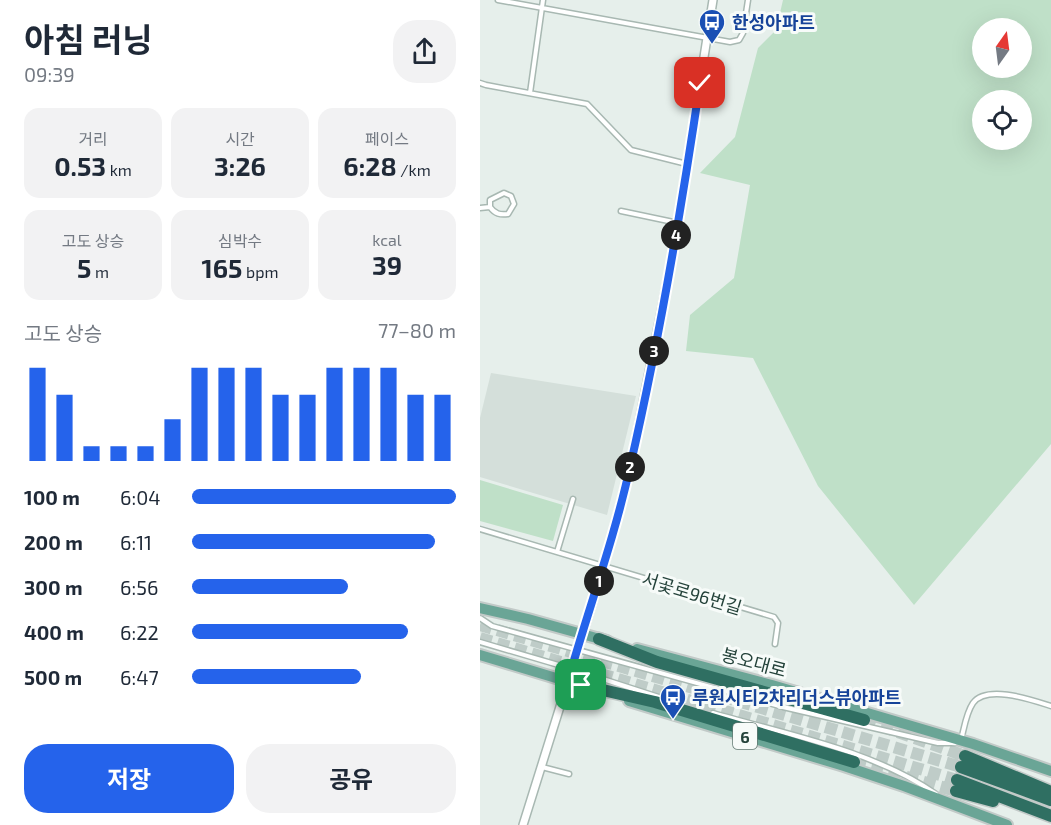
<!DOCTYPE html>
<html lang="ko">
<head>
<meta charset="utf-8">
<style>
  :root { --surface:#fff; --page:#f2f2f3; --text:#1f2937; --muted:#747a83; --accent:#2563eb }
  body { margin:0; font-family:"Exo 2","Noto Sans KR",sans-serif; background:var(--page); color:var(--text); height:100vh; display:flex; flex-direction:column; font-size:22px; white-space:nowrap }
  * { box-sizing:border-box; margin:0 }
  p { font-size:20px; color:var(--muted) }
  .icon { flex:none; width:33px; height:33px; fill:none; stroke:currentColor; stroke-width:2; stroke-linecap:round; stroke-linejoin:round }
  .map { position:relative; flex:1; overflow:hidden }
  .panel { display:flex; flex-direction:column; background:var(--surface); width:480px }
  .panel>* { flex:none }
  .needle { width:39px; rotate:14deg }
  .controls { position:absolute; left:492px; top:18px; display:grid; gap:12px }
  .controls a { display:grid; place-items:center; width:60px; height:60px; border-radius:50%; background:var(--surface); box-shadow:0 6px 24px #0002; font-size:30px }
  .pin { position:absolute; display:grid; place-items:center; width:51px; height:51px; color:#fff; margin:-26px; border-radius:12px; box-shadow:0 3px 9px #0006 }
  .km { position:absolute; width:30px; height:30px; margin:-15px; border-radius:50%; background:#222; color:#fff; font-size:16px; line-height:30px; text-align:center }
  .round { display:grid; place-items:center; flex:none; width:63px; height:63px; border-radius:24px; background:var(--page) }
  .summary { display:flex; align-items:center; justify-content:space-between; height:102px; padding:0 24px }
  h1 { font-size:33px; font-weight:700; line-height:45px }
  .stats { display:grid; grid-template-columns:repeat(3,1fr); gap:9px; height:102px; padding:6px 24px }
  .stats div { display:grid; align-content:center; border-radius:15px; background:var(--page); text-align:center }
  .stats b { font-size:26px; font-weight:700 }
  .stats small { font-size:16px; font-weight:400 }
  .stats p { font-size:16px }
  .chart { height:168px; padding:12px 24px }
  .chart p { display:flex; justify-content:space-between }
  .chart svg { width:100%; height:108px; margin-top:6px; stroke:var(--accent); stroke-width:6 }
  .cta { display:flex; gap:12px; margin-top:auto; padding:12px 24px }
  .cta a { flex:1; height:69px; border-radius:24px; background:var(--accent); color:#fff; font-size:24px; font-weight:700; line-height:69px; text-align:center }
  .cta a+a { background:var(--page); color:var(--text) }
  ul { padding:0 24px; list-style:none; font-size:20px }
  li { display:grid; grid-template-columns:96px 72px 1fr; align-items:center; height:45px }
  li i { height:15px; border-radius:8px; background:var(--accent) }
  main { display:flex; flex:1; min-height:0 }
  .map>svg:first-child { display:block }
</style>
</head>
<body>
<main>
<section class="panel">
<div class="summary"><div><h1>아침 러닝</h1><p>09:39</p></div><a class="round"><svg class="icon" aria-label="share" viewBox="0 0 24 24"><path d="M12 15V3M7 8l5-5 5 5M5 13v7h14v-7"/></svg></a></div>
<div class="stats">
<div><p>거리</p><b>0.53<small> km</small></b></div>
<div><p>시간</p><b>3:26</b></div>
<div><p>페이스</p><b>6:28<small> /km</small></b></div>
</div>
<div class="stats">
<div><p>고도 상승</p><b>5<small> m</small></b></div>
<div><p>심박수</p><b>165<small> bpm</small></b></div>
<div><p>kcal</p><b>39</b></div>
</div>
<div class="chart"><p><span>고도 상승</span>77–80 m</p>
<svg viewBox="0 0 160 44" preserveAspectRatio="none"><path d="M5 44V6M15 44V17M25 44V38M35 44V38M45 44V38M55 44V27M65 44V6M75 44V6M85 44V6M95 44V17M105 44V17M115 44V6M125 44V6M135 44V6M145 44V17M155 44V17"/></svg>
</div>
<ul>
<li><b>100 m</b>6:04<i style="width:100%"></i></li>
<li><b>200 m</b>6:11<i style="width:92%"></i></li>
<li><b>300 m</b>6:56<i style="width:59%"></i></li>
<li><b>400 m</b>6:22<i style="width:82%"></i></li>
<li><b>500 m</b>6:47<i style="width:64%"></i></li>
</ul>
<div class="cta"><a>저장</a><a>공유</a></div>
</section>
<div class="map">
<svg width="571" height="825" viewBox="0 0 571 825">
  <rect width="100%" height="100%" fill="#e6efeb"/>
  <path fill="#d4dfda" d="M11,373L156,396L127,515L0,477V418Z"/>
  <path fill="#bfe0c8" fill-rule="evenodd" d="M303,0H571V444L434,605L338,486L273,358L206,351L210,315L254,278L270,185L220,173L255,137L278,48L296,30ZM502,28H542V68H502ZM502,100H542V140H502Z
    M0,480L83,505L73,541L0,521Z"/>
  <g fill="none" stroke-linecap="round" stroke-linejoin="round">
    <path stroke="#bfccc8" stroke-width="12" stroke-dasharray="12 6" stroke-linecap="butt" d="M0,625L481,767
      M0,638L477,780
      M384,720L485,756
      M374,762L476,791"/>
    <g stroke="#a8b8b2" stroke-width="7">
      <path id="lane" d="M18,0L250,42L259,40L263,33L268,0
        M0,83L6,85L107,104L151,150L207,164
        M50,93L63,0
        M0,208L10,207C15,214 20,215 28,214L34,204L31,196L24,193L10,200V207
        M141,211L198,223
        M0,529L294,617L298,623L295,644
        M77,552L93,499
        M0,618L12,626L303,707L458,743H475
        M0,642L92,669L191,701
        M233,713C305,734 395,751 456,794
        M481,740C484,729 486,713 493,703C507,684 552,700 571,706
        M62,767L89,774"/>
    </g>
    <g stroke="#a8b8b2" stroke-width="10">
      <path id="street" d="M43,825L124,566L150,468L194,247L233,0"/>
    </g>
    <g stroke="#c2cac8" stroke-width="14">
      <path id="primary" d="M0,608L48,619L127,641
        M157,649L292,685L493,744L571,771
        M0,655L109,688
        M149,701L364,766L424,786L527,825"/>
    </g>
    <g stroke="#c2cac8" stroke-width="15">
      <path id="highway" d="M119,639L177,662L384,720
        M101,685L175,702L374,762
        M485,756L571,792
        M481,767L571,800
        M477,780L571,816
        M476,791L513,801"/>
    </g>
    <use href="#lane" stroke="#fff" stroke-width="4"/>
    <use href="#street" stroke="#fff" stroke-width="7"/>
    <use href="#primary" stroke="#6aa596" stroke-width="10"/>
    <use href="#highway" stroke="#2f6f62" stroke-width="12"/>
  </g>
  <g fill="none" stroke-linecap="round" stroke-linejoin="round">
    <g stroke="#fff" stroke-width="12">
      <path id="route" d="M101,685L88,681C108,610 134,540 150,467C179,341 201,212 220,83"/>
    </g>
    <use href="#route" stroke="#2563eb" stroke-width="8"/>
  </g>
  <defs>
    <g id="bus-pin" transform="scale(1.35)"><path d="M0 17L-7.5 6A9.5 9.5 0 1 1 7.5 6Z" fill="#1a4fb4" stroke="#f7fbf9"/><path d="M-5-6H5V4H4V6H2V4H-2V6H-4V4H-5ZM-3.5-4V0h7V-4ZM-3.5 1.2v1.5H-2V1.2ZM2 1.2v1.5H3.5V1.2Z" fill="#fff"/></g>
  </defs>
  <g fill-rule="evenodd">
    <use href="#bus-pin" x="232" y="22"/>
    <use href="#bus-pin" x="193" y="697"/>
  </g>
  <g text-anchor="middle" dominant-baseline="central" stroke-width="6" stroke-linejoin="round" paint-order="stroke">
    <rect fill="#f7fbf9" stroke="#637a73" stroke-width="1.5" x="253" y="723" width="24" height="26" rx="4.5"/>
    <g font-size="16" font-weight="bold" fill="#24423a">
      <text x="265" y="736">6</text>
    </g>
    <g font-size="18" font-weight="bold" fill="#164399" stroke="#f7fbf9" text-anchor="start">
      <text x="252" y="22">한성아파트</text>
      <text x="212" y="697">루원시티2차리더스뷰아파트</text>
    </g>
    <g font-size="18" fill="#24423a" stroke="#f7fbf9">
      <text transform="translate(212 593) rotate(17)">서곷로96번길</text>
      <text transform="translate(274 662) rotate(15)">봉오대로</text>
    </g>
  </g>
</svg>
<div class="controls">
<a><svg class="needle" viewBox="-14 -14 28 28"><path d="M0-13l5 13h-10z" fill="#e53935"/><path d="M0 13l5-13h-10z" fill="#747a83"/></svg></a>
<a><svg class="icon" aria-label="locate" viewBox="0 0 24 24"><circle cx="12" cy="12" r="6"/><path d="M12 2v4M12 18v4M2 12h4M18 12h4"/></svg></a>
</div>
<div class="pin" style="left:101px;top:685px;background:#1e9e55"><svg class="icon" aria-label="arrive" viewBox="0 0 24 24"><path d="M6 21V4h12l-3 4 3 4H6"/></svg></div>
<div class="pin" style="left:220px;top:83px;background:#d93025"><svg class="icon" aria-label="check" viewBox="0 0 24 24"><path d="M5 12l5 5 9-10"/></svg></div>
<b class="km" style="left:119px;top:581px">1</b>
<b class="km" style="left:150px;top:467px">2</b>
<b class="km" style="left:174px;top:351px">3</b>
<b class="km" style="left:196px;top:235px">4</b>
</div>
</main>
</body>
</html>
